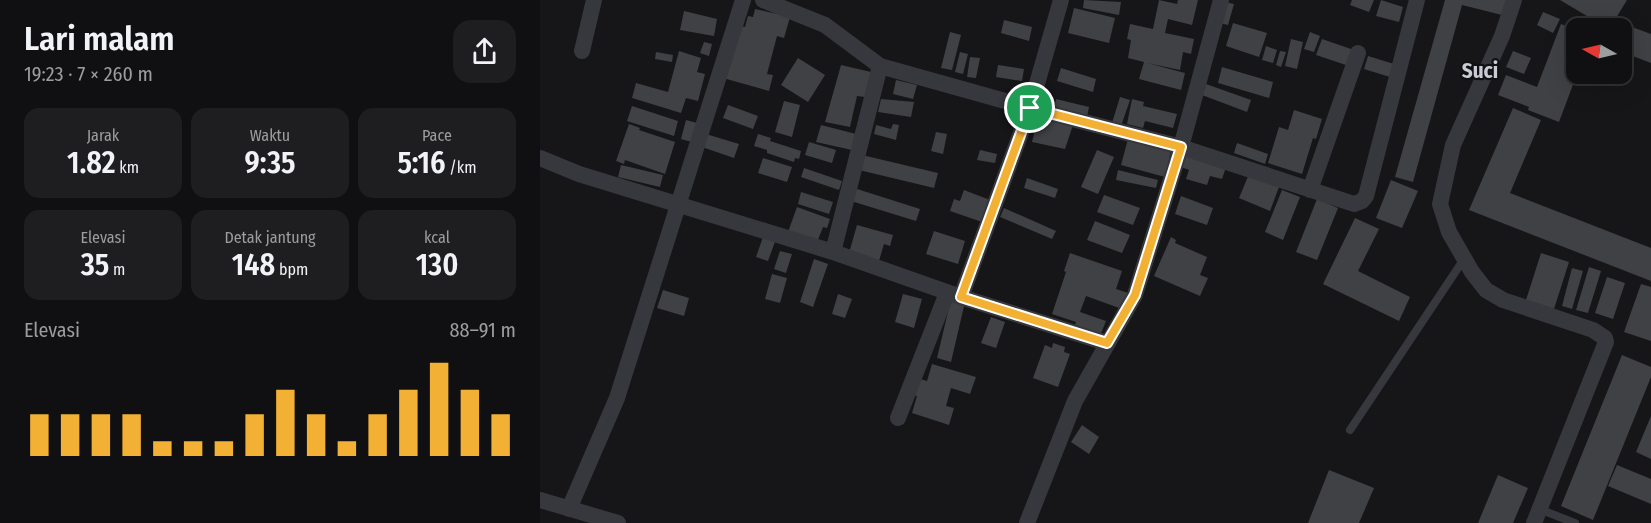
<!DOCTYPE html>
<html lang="id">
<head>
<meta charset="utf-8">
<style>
  :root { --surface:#101012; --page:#1e1e20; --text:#f1f3f6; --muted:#9c9d9f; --line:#303032; --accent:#f2b134 }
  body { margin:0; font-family:"Fira Sans Condensed",sans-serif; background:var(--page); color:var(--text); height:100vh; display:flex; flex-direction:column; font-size:22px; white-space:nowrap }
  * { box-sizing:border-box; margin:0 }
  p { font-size:20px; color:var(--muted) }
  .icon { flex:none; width:33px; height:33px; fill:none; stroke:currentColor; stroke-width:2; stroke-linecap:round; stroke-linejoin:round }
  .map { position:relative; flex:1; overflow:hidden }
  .panel { display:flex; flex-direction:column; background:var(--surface); width:540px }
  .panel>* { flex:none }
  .needle { width:39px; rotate:278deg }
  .buttons { position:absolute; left:1026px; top:18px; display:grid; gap:12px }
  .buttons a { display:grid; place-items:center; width:66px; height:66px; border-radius:12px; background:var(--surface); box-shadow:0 6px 24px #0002,0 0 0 2px var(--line); font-size:30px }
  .pin { position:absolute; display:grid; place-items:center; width:51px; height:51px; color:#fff; margin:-26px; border:3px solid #fff; border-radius:50%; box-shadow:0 2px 6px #0007 }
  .round { display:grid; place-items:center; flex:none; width:63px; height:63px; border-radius:18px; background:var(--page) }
  .headline { display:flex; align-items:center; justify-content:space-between; height:102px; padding:0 24px }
  h1 { font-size:33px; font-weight:600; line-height:45px }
  .stats { display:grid; grid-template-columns:repeat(3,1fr); gap:9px; height:102px; padding:6px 24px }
  .stats div { display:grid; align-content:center; border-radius:15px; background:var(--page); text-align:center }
  .stats b { font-size:30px; font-weight:600 }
  .stats small { font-size:16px; font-weight:400 }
  .stats p { font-size:16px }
  .chart { height:168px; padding:12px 24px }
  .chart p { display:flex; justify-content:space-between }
  .chart svg { width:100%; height:108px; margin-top:6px; stroke:var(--accent); stroke-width:6 }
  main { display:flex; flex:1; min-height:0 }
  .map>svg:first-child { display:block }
</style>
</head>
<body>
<main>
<section class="panel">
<div class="headline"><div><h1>Lari malam</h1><p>19:23 · 7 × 260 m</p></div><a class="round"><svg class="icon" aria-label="share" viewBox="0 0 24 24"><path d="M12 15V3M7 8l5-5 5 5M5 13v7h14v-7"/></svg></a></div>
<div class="stats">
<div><p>Jarak</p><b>1.82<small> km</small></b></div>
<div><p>Waktu</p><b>9:35</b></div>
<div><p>Pace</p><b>5:16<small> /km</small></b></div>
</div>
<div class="stats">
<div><p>Elevasi</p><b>35<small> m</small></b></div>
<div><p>Detak jantung</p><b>148<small> bpm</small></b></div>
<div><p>kcal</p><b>130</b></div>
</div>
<div class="chart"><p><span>Elevasi</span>88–91 m</p>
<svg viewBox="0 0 160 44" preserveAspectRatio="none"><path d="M5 44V27M15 44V27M25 44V27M35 44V27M45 44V38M55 44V38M65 44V38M75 44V27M85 44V17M95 44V27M105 44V38M115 44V27M125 44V17M135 44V6M145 44V17M155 44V27"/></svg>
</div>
</section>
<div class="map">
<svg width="1111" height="523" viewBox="0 0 1111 523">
  <rect width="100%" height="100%" fill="#161618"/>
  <path fill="#404145" d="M544,0L581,2L579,15L543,8Z
    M619,0L637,4L638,0H658L652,25L628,19L625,33L654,39L651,54L643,52L640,70L607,63L645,73L641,90L599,79L604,62L588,58L591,40L587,39L590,24L613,29Z
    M812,0H834L829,12L810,5Z
    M841,0L863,7L859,22L836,16Z
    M905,0H966V16L922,5L873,182L855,177Z
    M1020,0H1087L1070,28H1067Z
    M685,2L694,4L688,25L680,23Z
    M534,8L575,18L569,43L528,33Z
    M215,9L250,17L244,38L237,36L227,74L233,75L229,91L183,78L201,26L205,27L208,16L213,17Z
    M144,11L177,19L174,36L140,30Z
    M1003,12L1020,19L1013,33L997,25Z
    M464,20L492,27L489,41L461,33Z
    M693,23L727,33L719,57L686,46Z
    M1021,24L1036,30L1037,74L1019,122L988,110L989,107L958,95L966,75L997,87Z
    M1089,26L1111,34V63L1082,52V45Z
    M410,32L421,35L412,70L401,68Z
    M770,32L780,36L774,52L764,49Z
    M751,39L763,42L757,69L745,66Z
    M782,39L814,50L809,66L776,55Z
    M164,42L172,44L169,56L160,53Z
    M726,46L737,50L733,63L722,60Z
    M139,51L161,58L157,72L165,74L158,101L146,98L141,113L92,98L96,83L128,92Z
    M740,51L746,52L741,67L736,65Z
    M973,51L991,58L984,74L966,67Z
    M116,52L133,55L132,62L115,59Z
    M420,52L428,54L423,74L415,72Z
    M828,56L854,64L850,77L824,69Z
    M430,57L440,58L436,78L427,77Z
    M258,58L285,75L268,102L241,85Z
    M301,65L331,72L325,97L317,96L310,127L285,122Z
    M458,65L484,69L482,81L456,77Z
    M682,67L733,82L729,98L678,83Z
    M521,68L556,79L553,92L517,81Z
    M356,80L377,85L373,99L353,94Z
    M666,84L711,100L707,112L662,95Z
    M580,97L590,100L581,126L572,123Z
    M341,99L374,102L371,117L338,112Z
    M516,99L549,107L547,117L514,109Z
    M592,99L604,102L603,106L637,114L633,128L605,121L603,128L587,124Z
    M244,101L260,105L252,137L235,132Z
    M188,105L218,116L213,129L183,118Z
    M92,106L138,121L134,136L87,121Z
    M973,108L1001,120L970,193L1111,248V281L929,210Z
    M754,110L782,119L776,139L773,138L762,174L728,163L739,127L748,130Z
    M504,119L533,125L525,149L492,142L495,130L501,131Z
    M146,120L157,123L152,142L141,139Z
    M89,124L100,128L99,130L135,142L125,174L85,160L84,164L76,161Z
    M353,124L359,125L356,140L334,134L336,125L351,129Z
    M281,125L316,134L312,150L276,142Z
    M396,132L407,134L403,154L391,151Z
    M166,134L199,144L194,158L162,147Z
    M218,134L231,138L230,141L261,151L259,159L255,158L254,162L227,153V150L214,146Z
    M588,139L631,150L625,177L581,165Z
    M269,142L296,150L292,163L265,155Z
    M697,143L728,154L725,164L694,153Z
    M440,150L457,154L455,163L437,160Z
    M557,150L574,157L558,194L541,187Z
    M322,155L398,173L394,188L319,170Z
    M645,155L686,167L682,179L670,176L667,185L646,179L649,170L641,167Z
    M223,158L252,167L247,182L218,173Z
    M81,165L123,175L120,187L78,177Z
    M264,168L302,181L299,190L261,177Z
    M578,170L618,180L616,188L576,180Z
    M709,174L739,187L730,211L699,198Z
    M487,178L518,189L515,198L484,188Z
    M851,180L878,191L862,228L836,218Z
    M314,188L380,209L376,221L311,201Z
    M424,190L450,200L442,222L410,211L414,199L420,201Z
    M742,190L760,197L743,240L725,232Z
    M261,192L293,202L289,214L258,204Z
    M564,195L600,208L593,225L557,212Z
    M641,196L673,208L667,225L635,214Z
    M777,199L798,208L777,260L756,252Z
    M257,207L290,219L287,228L283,227L277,242L248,232Z
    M464,208L516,231L512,239L460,217Z
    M815,218L839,229L818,271L870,297L859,321L783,284Z
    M555,221L590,235L582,253L547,240Z
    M317,225L353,235L350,246L344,244L339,261L309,253Z
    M394,231L425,241L418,264L386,254Z
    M224,234L236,239L228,261L216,257Z
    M631,237L636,240L635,243L667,257L660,275L668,278L660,296L614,276Z
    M240,251L252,254L246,273L234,269Z
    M530,253L582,271L576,289L588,293L582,309L546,296L540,312L566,321L560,336L534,329L536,322L512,314L526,272L524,271Z
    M1001,253L1029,262L1014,309L986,300Z
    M274,259L288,264L273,307L260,302Z
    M1049,267L1061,271L1048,313L1036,310Z
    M1032,268L1043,271L1032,309L1022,306Z
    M232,274L247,278L240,303L225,299Z
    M1067,277L1085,283L1073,319L1055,313Z
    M1101,284L1111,287V341L1084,332Z
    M123,290L149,298L144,316L117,308Z
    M298,294L312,299L305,318L292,314Z
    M363,294L382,299L374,328L355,322Z
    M411,299L425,302L411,362L397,358Z
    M451,317L465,322L456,348L441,343Z
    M513,343L525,347L524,352L530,354L518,387L493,378L505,345L512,348Z
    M1082,355L1111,367V377L1053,520L1021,506Z
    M392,364L436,377L430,394L411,388L406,406L414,408L409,425L372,413L377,396L372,395L377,378L387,381Z
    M1111,416V459L1096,452Z
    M542,425L559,437L549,454L531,442Z
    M1077,465L1111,479V504L1068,486Z
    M789,470L834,488L819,523H768Z
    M958,475L988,488L973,523H938Z"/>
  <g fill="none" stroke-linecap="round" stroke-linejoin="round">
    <path stroke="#37383d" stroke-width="8" d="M810,430L924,259
      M999,509L1035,523"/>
    <path stroke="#37383d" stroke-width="16" d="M223,0L285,25L340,66L490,108L641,147L814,204L822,201L826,196L877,0
      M974,0L962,36L913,145L900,204L909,232L932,272L946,290L963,300L1053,330L1065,338L1066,342L994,523
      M42,51L54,0
      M0,158L39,174L293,252L421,297L567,343
      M770,190L818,53
      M293,252L340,66
      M421,297L490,108L521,0
      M358,418L407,293
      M0,500L78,523
      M29,509L77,398L203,0
      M487,523L535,401L595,295L641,147L681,0"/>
  </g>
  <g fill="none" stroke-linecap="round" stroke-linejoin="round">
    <g stroke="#fff" stroke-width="12">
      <path id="route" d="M490,108L641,147L595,295L567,343L421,297Z"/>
    </g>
    <use href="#route" stroke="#f2b134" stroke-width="8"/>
  </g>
  <g text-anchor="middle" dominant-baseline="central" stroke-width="4.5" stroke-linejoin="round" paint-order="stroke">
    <g font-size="21" font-weight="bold" fill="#c9ccd4" stroke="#111113">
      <text x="940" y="71">Suci</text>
    </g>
  </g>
</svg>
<div class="buttons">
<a><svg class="needle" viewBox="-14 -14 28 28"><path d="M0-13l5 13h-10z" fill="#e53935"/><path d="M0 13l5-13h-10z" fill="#9c9d9f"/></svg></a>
</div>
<div class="pin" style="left:490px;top:108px;background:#1e9e55"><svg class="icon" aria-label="arrive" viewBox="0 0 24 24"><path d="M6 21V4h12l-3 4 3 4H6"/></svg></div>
</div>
</main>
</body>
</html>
